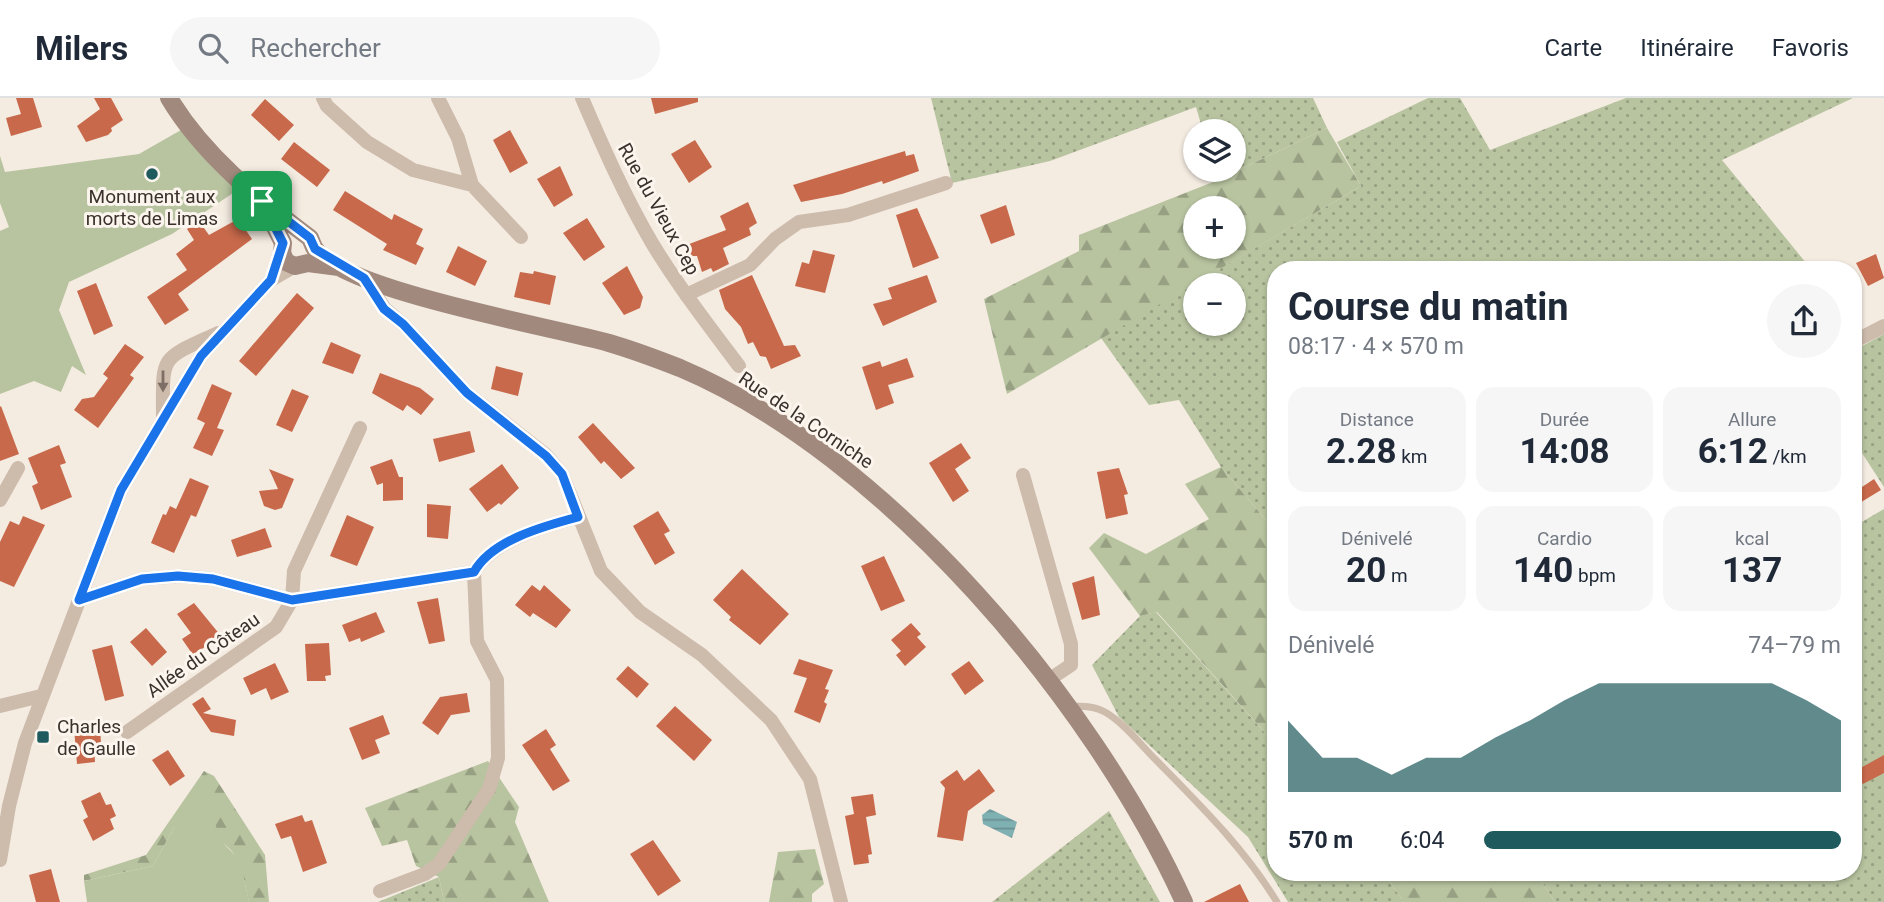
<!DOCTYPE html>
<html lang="fr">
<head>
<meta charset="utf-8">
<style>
  :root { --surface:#fff; --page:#f6f6f7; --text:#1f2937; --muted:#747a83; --line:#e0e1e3; --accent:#1f5a5e }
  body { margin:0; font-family:Roboto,sans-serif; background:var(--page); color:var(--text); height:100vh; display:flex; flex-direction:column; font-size:26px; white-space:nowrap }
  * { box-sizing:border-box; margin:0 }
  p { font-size:23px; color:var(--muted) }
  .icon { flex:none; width:38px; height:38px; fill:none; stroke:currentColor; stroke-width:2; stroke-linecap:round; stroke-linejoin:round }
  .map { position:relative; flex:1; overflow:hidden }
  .panel { position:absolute; left:1267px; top:163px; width:595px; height:620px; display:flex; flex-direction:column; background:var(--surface); border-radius:28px; box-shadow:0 2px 5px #0004 }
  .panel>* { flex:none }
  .tools { position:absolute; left:1183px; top:21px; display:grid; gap:14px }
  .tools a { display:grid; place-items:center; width:63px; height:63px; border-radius:50%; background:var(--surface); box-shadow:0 2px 5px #0004; font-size:35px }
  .pin { position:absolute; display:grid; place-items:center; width:60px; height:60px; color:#fff; margin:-30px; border-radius:14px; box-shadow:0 4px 10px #0006 }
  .round { display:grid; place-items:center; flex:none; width:74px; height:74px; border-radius:37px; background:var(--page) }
  .head { display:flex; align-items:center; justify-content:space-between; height:119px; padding:0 21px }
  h1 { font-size:38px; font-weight:700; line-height:52px }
  .metrics { display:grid; grid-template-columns:repeat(3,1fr); gap:10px; height:119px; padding:7px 21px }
  .metrics div { display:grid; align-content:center; border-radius:18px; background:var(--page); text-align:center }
  .metrics b { font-size:35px; font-weight:700 }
  .metrics small { font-size:19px; font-weight:400 }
  .metrics p { font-size:19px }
  .chart { height:196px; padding:14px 21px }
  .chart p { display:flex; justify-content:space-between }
  .chart svg { width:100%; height:126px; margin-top:7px; fill:var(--accent); opacity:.7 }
  ul { padding:0 21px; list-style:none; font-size:23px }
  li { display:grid; grid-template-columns:112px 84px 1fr; align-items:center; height:52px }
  li i { height:18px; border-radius:9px; background:var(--accent) }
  header { display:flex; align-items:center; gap:42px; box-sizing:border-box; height:98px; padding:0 35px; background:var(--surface); border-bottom:2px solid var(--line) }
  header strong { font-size:33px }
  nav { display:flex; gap:38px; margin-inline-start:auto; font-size:24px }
  .search { width:490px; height:63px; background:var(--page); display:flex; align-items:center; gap:18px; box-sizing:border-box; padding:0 24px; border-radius:38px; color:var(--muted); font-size:26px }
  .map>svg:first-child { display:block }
</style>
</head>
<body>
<header>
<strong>Milers</strong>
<div class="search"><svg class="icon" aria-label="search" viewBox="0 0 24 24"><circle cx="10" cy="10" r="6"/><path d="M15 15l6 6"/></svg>Rechercher</div>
<nav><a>Carte</a><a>Itinéraire</a><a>Favoris</a></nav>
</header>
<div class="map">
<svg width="1884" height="804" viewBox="0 0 1884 804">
  <defs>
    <pattern id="grass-dots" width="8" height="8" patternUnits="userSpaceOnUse" patternTransform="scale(1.75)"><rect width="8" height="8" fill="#b8c4a0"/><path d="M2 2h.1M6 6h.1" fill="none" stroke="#97a083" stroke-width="1.8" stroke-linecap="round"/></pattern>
    <pattern id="forest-firs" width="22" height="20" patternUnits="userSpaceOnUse" patternTransform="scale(1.75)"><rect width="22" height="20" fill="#b8c4a0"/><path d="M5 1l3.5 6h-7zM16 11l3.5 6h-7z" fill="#97a083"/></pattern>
    <pattern id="water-rules" width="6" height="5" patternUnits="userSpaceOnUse" patternTransform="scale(1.75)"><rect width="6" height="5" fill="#7fb0b2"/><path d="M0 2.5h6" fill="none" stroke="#699091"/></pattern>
  </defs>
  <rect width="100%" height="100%" fill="#f4ebe1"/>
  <path fill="url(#grass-dots)" fill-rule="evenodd" d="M931,0H1313L1327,30L1218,82L1215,72H1234V33H1203L1196,9L1050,63L952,85Z
    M1428,0H1460L1490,52L1626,0H1853L1722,62L1811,171L1276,172V434L1221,369L1179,302L1149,307L1101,240L1361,88L1337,44ZM1195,187H1234V226H1195Z
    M1884,236V389L1853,341V253Z
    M1884,411V804H1555L1535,774H1853V429Z
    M1156,514L1276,647V774H1383L1404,804H1288L1248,739L1119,619L1092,567L1140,518Z
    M1109,713L1160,804H992Z
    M439,779L444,804H378Z"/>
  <path fill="url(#forest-firs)" fill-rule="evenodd" d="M1327,30L1361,88L1007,296L984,201L1079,153V137L1218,82ZM1234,110V149H1195V110Z
    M1221,369L1276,434V647L1157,514L1140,518L1089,450L1104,435L1146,456L1209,421L1185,386Z
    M488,663L519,709L515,724L549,804H444L439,779L416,768L407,742L382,748L365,710Z
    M204,673L214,678L265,757L269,804H249C237,743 232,746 175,728L153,768L84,783V777L146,757Z
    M815,751L824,786L812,796V804H769L778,754Z
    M1383,774H1535L1555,804H1404Z"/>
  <path fill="#b8c4a0" d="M188,28L245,87L172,136L69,184L59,212L86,277L72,268L61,294L34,283L0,296V133L9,129L0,105V58L5,74L139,56Z
    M204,689L220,742L240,762L249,804H87L84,783L153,768L175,728Z"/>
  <path fill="url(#water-rules)" d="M990,711L1017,724L1012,740L983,726L982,717Z"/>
  <path fill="#c8694b" d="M16,0H33L42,29L11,38L6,20L21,16Z
    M94,0H111L123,22L111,30L112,33L108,37L86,44L77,28L100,11Z
    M651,0H698V4L655,16Z
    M265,1L294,27L279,43L251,17Z
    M510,32L528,65L510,75L493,42Z
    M695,42L712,69L689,85L671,56Z
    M294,44L330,72L317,89L281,61Z
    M905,53L906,58L914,56L919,73L883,86L882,83L842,96L801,104L793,87Z
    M560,68L573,97L554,109L537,81Z
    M345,93L392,122L394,116L423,131L416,146L424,150L416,167L383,152L387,146L333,112Z
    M748,104L757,125L749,130L751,137L723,150L729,166L713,174L711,170L702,174L697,158H690L684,148L726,132L720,118Z
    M1006,107L1015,137L991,146L980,117Z
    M917,110L939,160L913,170L896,117Z
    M587,120L605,149L584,163L563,135Z
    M238,121L252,141L178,196L189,212L165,227L147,199L187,172L176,156L194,142L187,131L199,123L209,137Z
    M458,148L487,163L475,188L446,174Z
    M813,152L835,157L825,195L795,188L802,164L809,166Z
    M1876,156L1884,180L1868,188L1856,165Z
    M627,168L643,199L640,210L624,217L602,185Z
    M534,173L556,178L550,207L514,199L520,174L533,176Z
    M752,177L784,248L795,247L801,258L771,271L766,259L760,258L753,244L748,246L741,229L725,211L719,192Z
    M927,177L937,204L883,228L873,206L892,201L888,190Z
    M96,185L113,228L94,237L77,193Z
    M297,195L314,210L256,278L239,263Z
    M331,244L361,257L353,276L322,265Z
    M125,246L144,259L130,277L134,280L98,330L74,312L82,301L94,299L108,280L103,276Z
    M907,260L914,279L888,287L894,305L876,312L862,269L880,263L882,269Z
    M496,268L523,275L518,298L491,291Z
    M380,275L420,290L434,301L421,317L407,307L403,313L372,295Z
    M212,286L232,295L217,330L224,332L212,358L193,350L205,325L197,321Z
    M292,291L309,298L292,334L276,327Z
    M1,308L19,356L0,363V309Z
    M593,325L635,370L621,381L604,363L601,366L578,339Z
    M470,333L475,354L439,364L433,341Z
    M961,345L971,360L955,371L969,393L953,404L929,365Z
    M59,347L66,365L60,367L72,399L41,412L32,388L38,385L28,360Z
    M392,361L399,379H403V402L383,403V385L377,387L370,369Z
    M502,366L519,390L501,407L499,405L487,414L469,391Z
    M1119,370L1128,396L1124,397L1128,416L1106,421L1097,374Z
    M269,371L294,381L282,410L275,412L264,408L259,393L278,391Z
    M190,380L209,388L196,419L191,417L174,455L151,445L163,416L166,417L170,408L176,411Z
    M1874,381L1881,392L1853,409V395Z
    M427,406L451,408L448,441L427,439Z
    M658,413L670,433L664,436L675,455L655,467L633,428Z
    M347,417L374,429L357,468L330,458Z
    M23,418L45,427L14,489L0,483V444L10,423L19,427Z
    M265,430L272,449L237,459L231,442Z
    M884,458L905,503L881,513L861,468Z
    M742,471L789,516L760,547L729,522L731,519L713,502Z
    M1094,478L1100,517L1082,522L1072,485Z
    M532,487L540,493L544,487L571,512L556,530L533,515L530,519L515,507Z
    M438,500L445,543L429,546L417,504Z
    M194,505L221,538L193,557L182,541L191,535L177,516Z
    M376,514L385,534L361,544L360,540L349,544L342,527Z
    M911,525L921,536L917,539L926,549L905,568L896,557L901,553L891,542Z
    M146,530L167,554L152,568L130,544Z
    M329,545L331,577L325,578L326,583H307L305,546Z
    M112,547L124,598L105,603L92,552Z
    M799,561L833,572L825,591L829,592L824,604L827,606L820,625L794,614L807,580L793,576Z
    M969,563L984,583L965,597L951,576Z
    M275,565L289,594L271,602L266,590L251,597L243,580Z
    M628,568L649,586L637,600L616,581Z
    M467,595L470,614L451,617L438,637L422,625L440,599Z
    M203,599L211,611L203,615L236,622L234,638L211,634L192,606Z
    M675,608L712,642L694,663L656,628Z
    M383,617L390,636L375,642L380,655L362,662L349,630Z
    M100,628L101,646H94L95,664L77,666L74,630Z
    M546,631L556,647L550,651L570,683L553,693L522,647Z
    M168,652L185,678L170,688L152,662Z
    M1884,657V675L1863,686L1855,673Z
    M979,671L995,693L968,713L963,743L937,739L945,690L940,684L957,672L964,683Z
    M100,694L106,707L111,706L116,718L110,721L114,731L93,743L83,722L88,719L81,703Z
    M873,696L876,717L866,719L872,756L868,757L869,765L854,767L845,718L854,716L851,699Z
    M302,717L305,724L312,722L327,765L303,774L291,738L281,741L275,726Z
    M653,742L681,783L658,798L630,756Z
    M51,771L60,804H36L29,777Z
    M1240,786L1249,804H1204Z"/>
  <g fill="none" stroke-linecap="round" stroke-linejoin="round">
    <path stroke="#cdbbac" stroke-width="7" d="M1069,608C1081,608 1094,608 1105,614C1124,625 1141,647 1156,662C1200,707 1244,750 1277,804"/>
    <path stroke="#cdbbac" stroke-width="14" d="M323,0L327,8L367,44L413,72L472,87
      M438,0L458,40L472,87L521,139
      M582,0C603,49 625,99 652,145C678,188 709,228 739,268
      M364,180L385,211L403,226L467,295L546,357L562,376L601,473L640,514L702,557L771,622L810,681L841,804
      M686,197L750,167L775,141L799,124L848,117L946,85
      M1853,244L1884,228
      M163,322C163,255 158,263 218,235
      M1023,377L1071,546V567L1050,581
      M0,402L18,370
      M79,502L142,481L179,478L213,481L292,502L474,474
      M0,608L41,598
      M127,634L276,529L292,502L294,473L360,330
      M0,762L9,708L25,645L121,392L201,258L271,182L295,168
      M380,793L425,776L439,766L489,691L498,660L497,582L477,543L474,474C493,442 544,428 578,419"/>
    <path stroke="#a18a7d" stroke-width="18" d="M169,0C203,57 258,101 310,140C312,144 313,148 315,151C345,193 553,229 609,245C633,252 657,261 680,270C886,357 1093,603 1184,804
      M265,109L283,145L282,155L286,164L295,168L308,165L339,169"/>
  </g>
  <defs><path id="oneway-solid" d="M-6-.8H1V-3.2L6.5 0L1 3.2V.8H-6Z" transform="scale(1.75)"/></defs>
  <use fill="#7d6f65" href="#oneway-solid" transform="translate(163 283) rotate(90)"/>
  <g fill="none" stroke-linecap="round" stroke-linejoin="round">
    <g stroke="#fff" stroke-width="14">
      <path id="route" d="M262,103L310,140L315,151L364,180L384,211L403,226L467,295L546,358L562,376L578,419C544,428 492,442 474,474L292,502L213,481L178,478L142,481L79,502L121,392L201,258L271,182L283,145Z"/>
    </g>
    <use href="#route" stroke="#1a73e8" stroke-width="9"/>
  </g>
  <g fill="#1f5a5e" stroke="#fbf5ee" stroke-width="2.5">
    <circle cx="152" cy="76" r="7"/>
    <rect x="36" y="632" width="14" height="14" rx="3.5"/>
  </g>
  <g text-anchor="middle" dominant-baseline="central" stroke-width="6" stroke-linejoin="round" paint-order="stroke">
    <g font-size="19" fill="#3b302b" stroke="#fbf5ee">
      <text x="152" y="98">Monument aux<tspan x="152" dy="22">morts de Limas</tspan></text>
      <text x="57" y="628" text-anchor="start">Charles<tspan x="57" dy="22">de Gaulle</tspan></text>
    </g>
    <g font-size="19" fill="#3b302b" stroke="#fbf5ee">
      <text transform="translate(659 111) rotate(61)">Rue du Vieux Cep</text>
      <text transform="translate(806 322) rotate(34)">Rue de la Corniche</text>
      <text transform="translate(203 557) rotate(-35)">Allée du Côteau</text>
    </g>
  </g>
</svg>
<div class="tools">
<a><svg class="icon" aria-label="layers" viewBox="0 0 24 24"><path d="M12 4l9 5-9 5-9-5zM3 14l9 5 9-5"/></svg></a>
<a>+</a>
<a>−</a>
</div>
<div class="pin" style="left:262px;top:103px;background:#1e9e55"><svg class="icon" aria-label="arrive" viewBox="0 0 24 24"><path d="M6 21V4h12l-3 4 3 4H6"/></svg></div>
<section class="panel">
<div class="head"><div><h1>Course du matin</h1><p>08:17 · 4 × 570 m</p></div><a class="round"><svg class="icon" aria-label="share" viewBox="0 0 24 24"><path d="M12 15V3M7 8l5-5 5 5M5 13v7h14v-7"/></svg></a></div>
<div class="metrics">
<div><p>Distance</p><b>2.28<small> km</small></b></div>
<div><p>Durée</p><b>14:08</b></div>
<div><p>Allure</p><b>6:12<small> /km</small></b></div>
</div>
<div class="metrics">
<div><p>Dénivelé</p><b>20<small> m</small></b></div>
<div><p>Cardio</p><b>140<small> bpm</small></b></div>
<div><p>kcal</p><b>137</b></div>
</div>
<div class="chart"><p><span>Dénivelé</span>74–79 m</p>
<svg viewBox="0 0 160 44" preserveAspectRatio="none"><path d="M0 44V19L10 32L20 32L30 38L40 32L50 32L60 25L70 19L80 12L90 6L100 6L110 6L120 6L130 6L140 6L150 12L160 19V44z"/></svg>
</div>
<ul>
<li><b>570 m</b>6:04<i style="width:100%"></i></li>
</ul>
</section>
</div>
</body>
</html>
